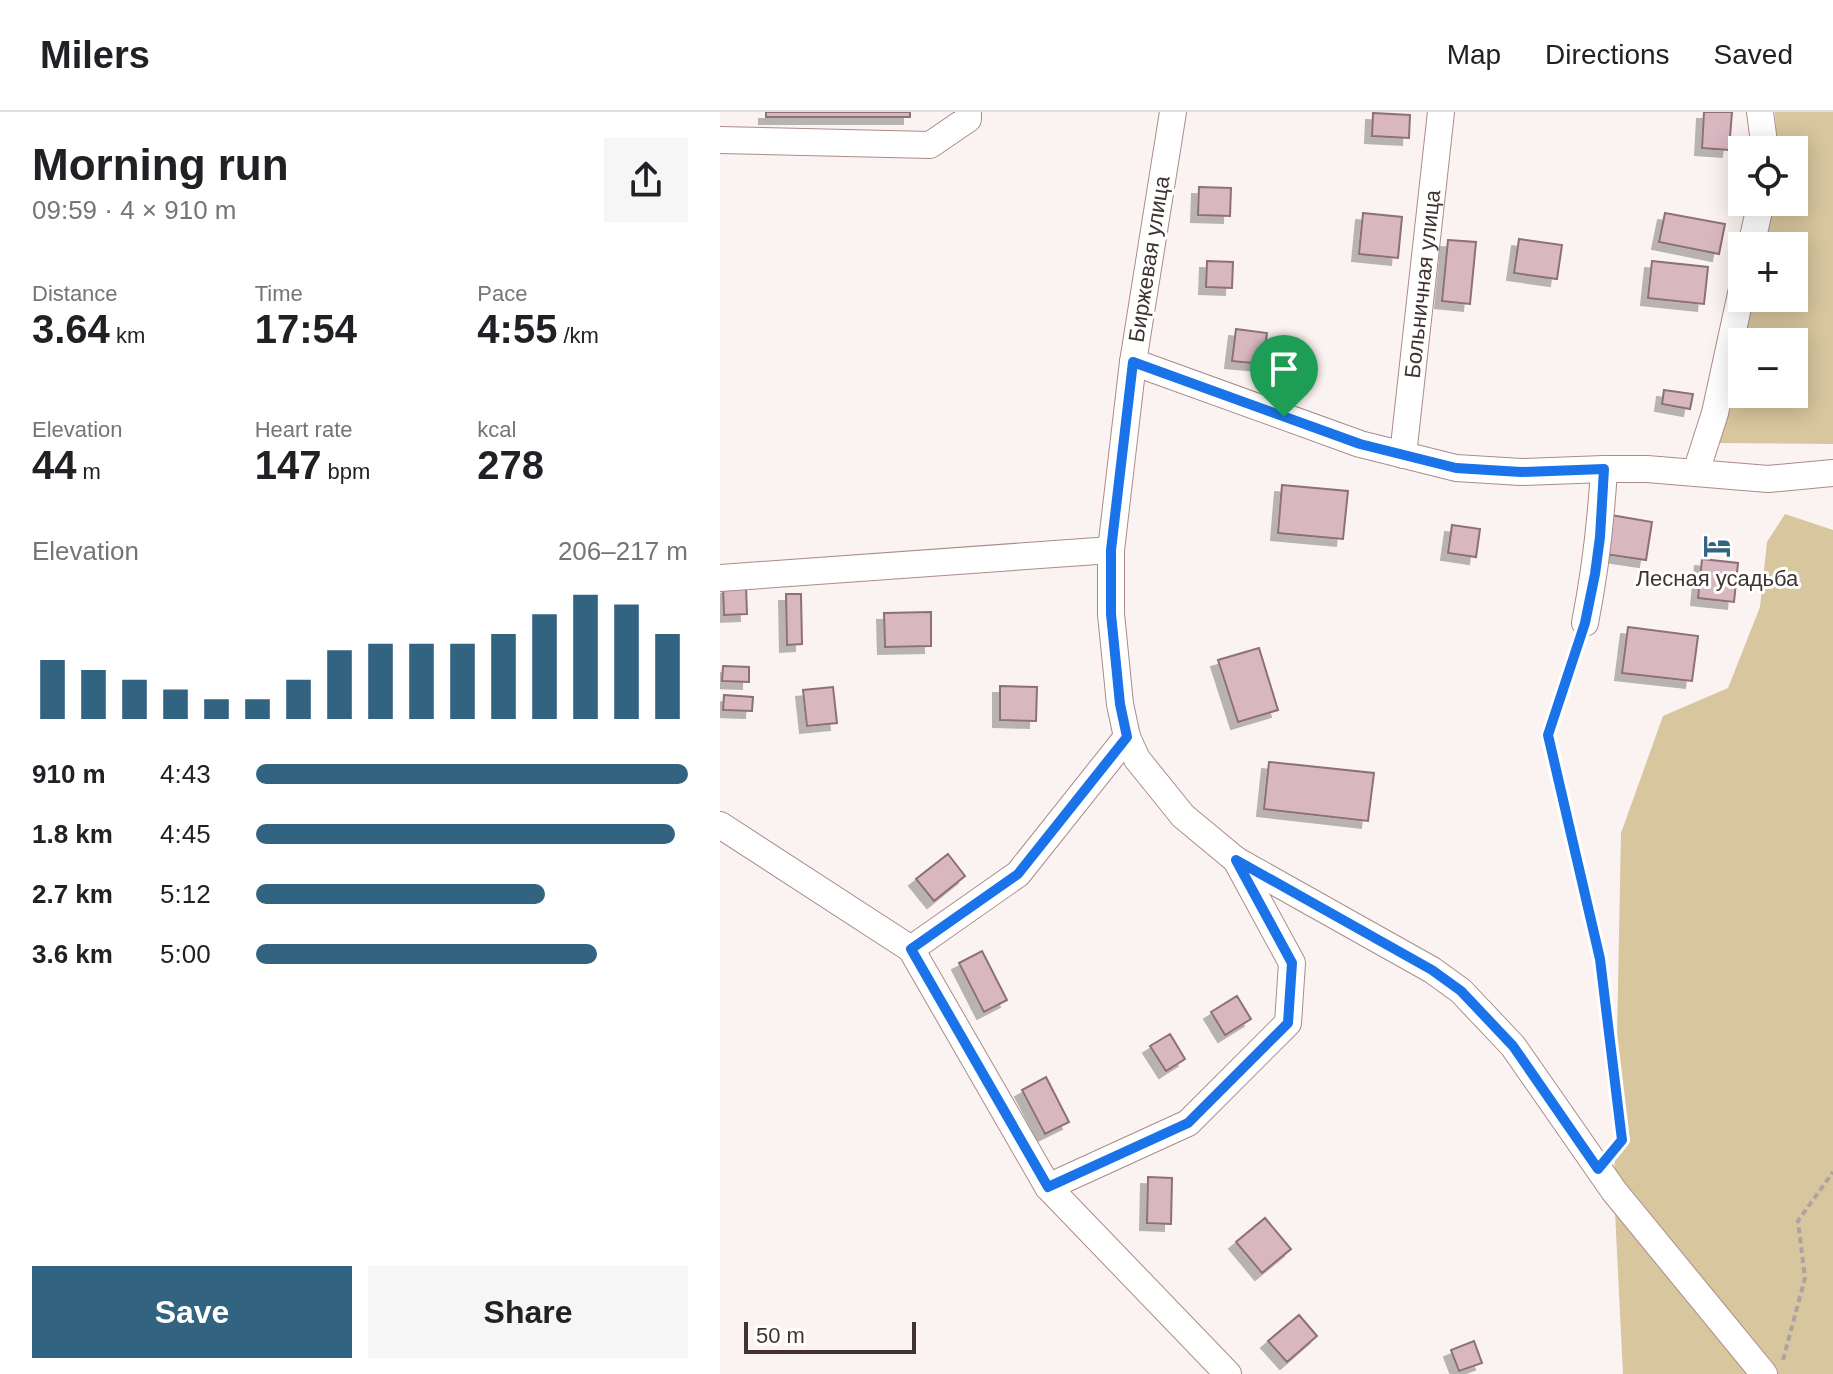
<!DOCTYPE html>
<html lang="en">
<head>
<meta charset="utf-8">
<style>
  :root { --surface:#fff; --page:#f6f6f6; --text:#202124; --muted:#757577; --line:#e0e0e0; --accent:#326381 }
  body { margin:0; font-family:Arial,sans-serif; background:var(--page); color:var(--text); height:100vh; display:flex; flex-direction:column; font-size:30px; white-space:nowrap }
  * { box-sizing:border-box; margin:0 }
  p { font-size:26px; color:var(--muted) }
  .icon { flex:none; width:44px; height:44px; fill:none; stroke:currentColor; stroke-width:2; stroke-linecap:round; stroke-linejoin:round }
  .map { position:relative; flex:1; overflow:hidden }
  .side { display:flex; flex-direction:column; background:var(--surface); width:720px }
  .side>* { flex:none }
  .fabs { position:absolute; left:1008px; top:24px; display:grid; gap:16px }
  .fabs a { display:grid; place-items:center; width:80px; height:80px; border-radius:0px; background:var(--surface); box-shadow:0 4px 20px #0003; font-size:40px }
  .scale { position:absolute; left:24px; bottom:20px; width:172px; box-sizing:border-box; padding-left:8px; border:4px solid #413331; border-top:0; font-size:22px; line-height:28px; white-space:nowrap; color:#413331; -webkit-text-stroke:6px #fff; paint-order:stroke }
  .pin { position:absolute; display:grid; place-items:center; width:68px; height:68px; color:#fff; margin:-82px -34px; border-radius:50% 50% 50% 0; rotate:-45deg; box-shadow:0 0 8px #0007 }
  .pin .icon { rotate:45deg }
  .round { display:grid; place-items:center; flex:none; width:84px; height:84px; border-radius:0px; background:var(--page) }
  .headline { display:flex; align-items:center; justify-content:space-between; height:136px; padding:0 32px }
  h1 { font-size:44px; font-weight:700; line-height:60px }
  .metrics { display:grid; grid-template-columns:repeat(3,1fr); gap:12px; height:136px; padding:8px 32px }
  .metrics div { display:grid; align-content:center }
  .metrics b { font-size:40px; font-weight:700 }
  .metrics small { font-size:22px; font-weight:400 }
  .metrics p { font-size:22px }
  .chart { height:224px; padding:16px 32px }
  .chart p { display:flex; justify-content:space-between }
  .chart svg { width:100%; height:144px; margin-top:8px; stroke:var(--accent); stroke-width:6 }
  .cta { display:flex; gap:16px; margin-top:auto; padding:16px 32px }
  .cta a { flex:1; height:92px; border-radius:0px; background:var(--accent); color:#fff; font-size:32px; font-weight:700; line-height:92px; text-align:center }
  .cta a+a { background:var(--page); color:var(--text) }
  ul { padding:0 32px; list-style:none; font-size:26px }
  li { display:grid; grid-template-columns:128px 96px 1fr; align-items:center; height:60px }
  li i { height:20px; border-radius:10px; background:var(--accent) }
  header { display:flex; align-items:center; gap:48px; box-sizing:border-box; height:112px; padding:0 40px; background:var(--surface); border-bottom:2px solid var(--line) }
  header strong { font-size:38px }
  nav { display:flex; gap:44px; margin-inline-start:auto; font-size:28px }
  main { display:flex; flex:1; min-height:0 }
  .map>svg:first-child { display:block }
</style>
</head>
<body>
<header>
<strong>Milers</strong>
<nav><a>Map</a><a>Directions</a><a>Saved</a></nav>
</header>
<main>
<section class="side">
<div class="headline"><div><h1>Morning run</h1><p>09:59 · 4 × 910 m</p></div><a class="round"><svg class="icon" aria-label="share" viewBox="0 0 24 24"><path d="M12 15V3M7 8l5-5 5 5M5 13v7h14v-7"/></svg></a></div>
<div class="metrics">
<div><p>Distance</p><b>3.64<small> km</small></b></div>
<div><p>Time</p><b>17:54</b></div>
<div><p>Pace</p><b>4:55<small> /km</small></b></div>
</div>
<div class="metrics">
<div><p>Elevation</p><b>44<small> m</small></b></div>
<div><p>Heart rate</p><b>147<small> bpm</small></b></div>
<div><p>kcal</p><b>278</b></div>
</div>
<div class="chart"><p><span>Elevation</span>206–217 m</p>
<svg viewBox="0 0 160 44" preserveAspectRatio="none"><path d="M5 44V26M15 44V29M25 44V32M35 44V35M45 44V38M55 44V38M65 44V32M75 44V23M85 44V21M95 44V21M105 44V21M115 44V18M125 44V12M135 44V6M145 44V9M155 44V18"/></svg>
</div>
<ul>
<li><b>910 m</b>4:43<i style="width:100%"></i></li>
<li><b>1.8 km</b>4:45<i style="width:97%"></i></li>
<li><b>2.7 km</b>5:12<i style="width:67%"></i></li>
<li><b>3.6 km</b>5:00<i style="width:79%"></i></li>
</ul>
<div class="cta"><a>Save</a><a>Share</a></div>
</section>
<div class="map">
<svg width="1113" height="1262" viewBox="0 0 1113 1262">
  <defs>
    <filter id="shadow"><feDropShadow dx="-7" dy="7" stdDeviation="0" flood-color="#0004"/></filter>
  </defs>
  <rect width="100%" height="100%" fill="#fbf3f2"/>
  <path fill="#d7c69e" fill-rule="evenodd" d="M1055,0H1113V332L998,331L1032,186H1074V134H1044L1055,90H1074V38H1057ZM1022,230H1074V282H1022Z
    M1065,402L1113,418V1262H903L894,1079L901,721L943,604L1008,576L1040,495L1047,430Z"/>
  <path fill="#d8b7c1" stroke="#8d6f78" stroke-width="2" filter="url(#shadow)" d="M46,0H190V5H46Z
    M984,0H1012L1009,38L982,36Z
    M653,1L690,3L689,26L652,24Z
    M479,75L511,76L510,104L478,103Z
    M643,101L682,105L678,146L639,142Z
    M945,101L1005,112L999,142L939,130Z
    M799,127L842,133L837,167L794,161Z
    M728,128L756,130L750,192L722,189Z
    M487,149L513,150L512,176L486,175Z
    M932,149L988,155L984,192L928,186Z
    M516,217L547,221L543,252L512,249Z
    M944,278L973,282L970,297L942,292Z
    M562,373L628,379L623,427L558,421Z
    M891,403L932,410L926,448L885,442Z
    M732,413L760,417L756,445L728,441Z
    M982,447L1018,451L1014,490L978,486Z
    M26,474L27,502L4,503L3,475Z
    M66,482H81L82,532L67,533Z
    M211,500V534L165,535L164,501Z
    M908,515L978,524L972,569L902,561Z
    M539,536L558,598L518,610L498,548Z
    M3,554L29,555V570L2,569Z
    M280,574L317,575L316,609L280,608Z
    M113,575L117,611L87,614L83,578Z
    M4,583L33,585L32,599L3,598Z
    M549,650L654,661L648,709L544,697Z
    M228,742L245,764L214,789L196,767Z
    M262,839L287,888L264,900L239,851Z
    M517,884L531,907L505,923L491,900Z
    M450,922L465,947L446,959L430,934Z
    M326,965L349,1010L325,1022L302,978Z
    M428,1065L452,1066L451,1112L427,1111Z
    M545,1106L571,1137L542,1161L516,1130Z
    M579,1203L597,1224L567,1250L548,1229Z
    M754,1229L762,1251L739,1259L731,1238Z"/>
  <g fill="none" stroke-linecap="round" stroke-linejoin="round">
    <g stroke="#ac8b87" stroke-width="28">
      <g id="minor">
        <path d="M453,0L413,250L391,438V502L400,592L407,625L417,647L463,704L516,748L712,858L741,879L793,934L894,1079L1044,1262"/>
        <path d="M1040,0L1045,38"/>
        <path d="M0,28L210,33L248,7V0"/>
        <path d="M1031,134L1041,90"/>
        <path d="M413,250L640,332L736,356L801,360L884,357H927L1048,367L1113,361"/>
        <path id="s1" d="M683,343L721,0"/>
        <path d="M976,360L995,301L1022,177"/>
        <path d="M0,466L391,438"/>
        <path d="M865,511C875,460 881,409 884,357"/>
        <path d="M0,713L191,837L328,1075L508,1262"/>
        <path d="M191,837L298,762L407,625"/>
        <path d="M328,1075L468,1011L568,911L572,851L516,748"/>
      </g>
    </g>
    <path stroke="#aea3a2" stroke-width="4" stroke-dasharray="6 4" stroke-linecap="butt" d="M858,532L828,623L880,847L902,1028L895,1037
      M1063,1248L1085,1166L1078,1109L1113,1060"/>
    <use href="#minor" stroke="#fff" stroke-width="26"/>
  </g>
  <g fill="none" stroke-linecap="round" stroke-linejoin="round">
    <g stroke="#fff" stroke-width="16">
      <path id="route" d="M413,250L640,332L736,356L801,360L884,357L880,425L875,462L865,511L828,623L880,847L902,1028L878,1057L793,934L741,879L712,858L516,748L572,851L568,911L468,1011L328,1075L191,837L298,762L407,625L400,592L391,502V438Z"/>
    </g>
    <use href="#route" stroke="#1a73e8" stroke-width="10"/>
  </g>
  <defs>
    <g id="hotel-bare" transform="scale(2.16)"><path d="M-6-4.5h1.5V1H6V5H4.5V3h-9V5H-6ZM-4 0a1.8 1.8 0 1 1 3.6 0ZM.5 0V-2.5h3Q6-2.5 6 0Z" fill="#326381" stroke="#fff" stroke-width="2.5" paint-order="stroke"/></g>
  </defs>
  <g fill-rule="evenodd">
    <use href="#hotel-bare" x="997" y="434"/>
  </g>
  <g text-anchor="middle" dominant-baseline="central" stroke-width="6" stroke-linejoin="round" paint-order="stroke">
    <g font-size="22" fill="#413331" stroke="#fff">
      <text transform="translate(429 147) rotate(-81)">Биржевая улица</text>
      <text stroke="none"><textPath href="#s1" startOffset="172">Больничная улица</textPath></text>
    </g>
    <g font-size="22" fill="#413331" stroke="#fff">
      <text x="997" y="466">Лесная усадьба</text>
    </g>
  </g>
</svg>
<div class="fabs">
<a><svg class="icon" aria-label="locate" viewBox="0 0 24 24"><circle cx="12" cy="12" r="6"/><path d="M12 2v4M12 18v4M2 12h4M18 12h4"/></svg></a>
<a>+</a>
<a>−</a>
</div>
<div class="scale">50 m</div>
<div class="pin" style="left:564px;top:305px;background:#1e9e55"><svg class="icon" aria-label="arrive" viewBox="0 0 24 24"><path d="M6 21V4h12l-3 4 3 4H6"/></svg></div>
</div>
</main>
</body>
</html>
